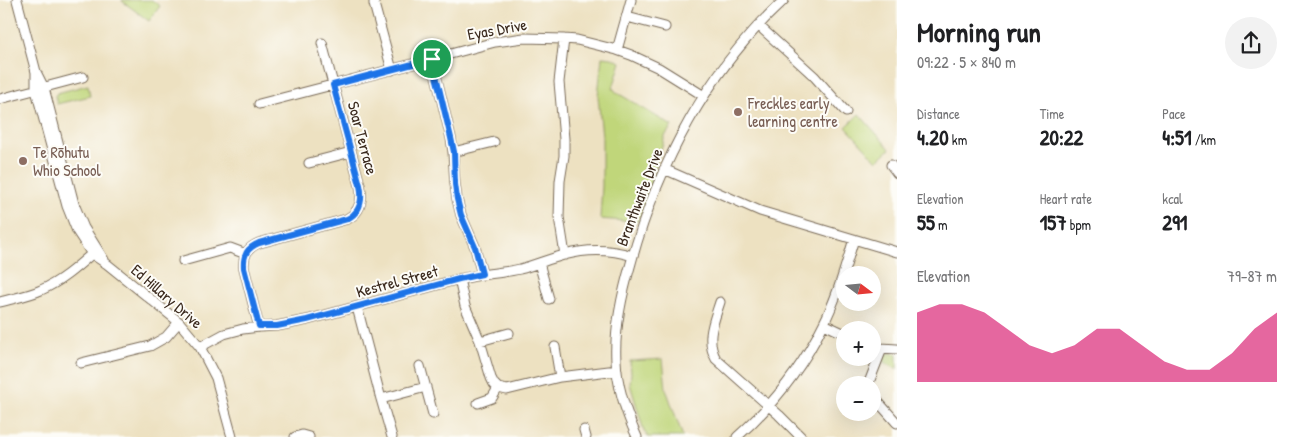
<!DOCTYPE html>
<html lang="en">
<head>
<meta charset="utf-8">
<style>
  :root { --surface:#fff; --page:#f2f2f2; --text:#202124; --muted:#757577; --accent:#db2777 }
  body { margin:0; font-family:"Patrick Hand",sans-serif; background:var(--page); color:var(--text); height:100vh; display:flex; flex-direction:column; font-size:19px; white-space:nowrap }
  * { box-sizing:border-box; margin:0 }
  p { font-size:16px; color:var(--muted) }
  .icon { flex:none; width:28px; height:28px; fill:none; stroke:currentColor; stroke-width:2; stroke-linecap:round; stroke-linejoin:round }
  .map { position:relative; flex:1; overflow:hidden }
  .panel { display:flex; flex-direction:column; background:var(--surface); width:400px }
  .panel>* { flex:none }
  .needle { width:32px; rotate:106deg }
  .controls { position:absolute; left:836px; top:266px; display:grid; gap:10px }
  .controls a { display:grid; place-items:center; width:45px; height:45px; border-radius:50%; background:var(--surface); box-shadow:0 5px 20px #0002; font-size:25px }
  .pin { position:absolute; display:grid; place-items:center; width:42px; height:42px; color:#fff; margin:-21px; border:2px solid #fff; border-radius:50%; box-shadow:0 1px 5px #0007 }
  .round { display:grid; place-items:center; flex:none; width:52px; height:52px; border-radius:26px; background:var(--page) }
  .head { display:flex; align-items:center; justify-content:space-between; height:85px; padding:0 20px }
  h1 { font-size:28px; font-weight:800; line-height:38px }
  .stats { display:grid; grid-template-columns:repeat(3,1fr); gap:8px; height:85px; padding:5px 20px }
  .stats div { display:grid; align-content:center }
  .stats b { font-size:21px; font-weight:800 }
  .stats small { font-size:14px; font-weight:400 }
  .stats p { font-size:14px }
  .chart { height:140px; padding:10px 20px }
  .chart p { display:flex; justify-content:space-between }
  .chart svg { width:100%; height:90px; margin-top:5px; fill:var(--accent); opacity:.7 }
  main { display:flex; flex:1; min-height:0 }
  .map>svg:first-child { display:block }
</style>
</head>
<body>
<main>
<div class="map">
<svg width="897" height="437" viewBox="0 0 897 437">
  <rect width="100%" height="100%" fill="#fdfcf7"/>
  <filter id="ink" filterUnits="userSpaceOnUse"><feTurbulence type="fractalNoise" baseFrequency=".02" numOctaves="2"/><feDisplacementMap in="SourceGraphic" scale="10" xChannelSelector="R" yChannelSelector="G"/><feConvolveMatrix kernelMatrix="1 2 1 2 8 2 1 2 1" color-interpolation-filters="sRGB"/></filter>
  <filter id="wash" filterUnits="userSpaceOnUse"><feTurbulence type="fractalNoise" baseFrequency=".0096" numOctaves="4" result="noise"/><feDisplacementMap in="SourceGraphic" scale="20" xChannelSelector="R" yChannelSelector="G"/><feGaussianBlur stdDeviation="1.12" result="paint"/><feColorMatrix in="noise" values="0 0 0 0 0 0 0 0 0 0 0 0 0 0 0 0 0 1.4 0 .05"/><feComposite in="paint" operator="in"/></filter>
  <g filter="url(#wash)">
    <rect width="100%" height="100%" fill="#ede1c1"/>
    <path fill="#c0d67a" stroke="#7e804c" d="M122,0H152L160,6L149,21L122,1Z
      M602,57L612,58L621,62L613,88L616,92L672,126L665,136L644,205L637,222L600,219L602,186V136L598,96Z
      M88,85L90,96L57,104L55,96L57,93Z
      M859,114L890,149L877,161L846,127Z
      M890,353L897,354V369L885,363L882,359L885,354Z
      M663,359L666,389L683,437H648L644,431L630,384L631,373L630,361Z"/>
  </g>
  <g filter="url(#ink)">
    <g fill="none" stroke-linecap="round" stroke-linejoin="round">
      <g stroke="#796a57" stroke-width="11">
        <path id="minor" d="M17,0L36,72L44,88L74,204L84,228L104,260
          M374,0V4L392,70
          M627,17L665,27
          M758,25L814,76L846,112
          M564,39L559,82L564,139V156L560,181L559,217L565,255
          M617,50L631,0
          M432,59L451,138L453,152L455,184L457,199L461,215L475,247L482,274
          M36,72V90L67,206L77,231L92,254L107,264L179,322L200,347L216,378L232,437
          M0,99L83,77
          M259,104L432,59L495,42L524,38L564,39L577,40L617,50L631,55L659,68L704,96
          M453,152L494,142
          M309,163L351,152
          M891,165L897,173
          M664,169L760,211L897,252
          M183,261L230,248L246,254
          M539,263L549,299
          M459,279L465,306L480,341L491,378L494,384L498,388L507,390L560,377L617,370
          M0,302C14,298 28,296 41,290C62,281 79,265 95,251
          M720,302C714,321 705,340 716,359L779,415L801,437
          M357,307L381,399L392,437
          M824,324L845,334
          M259,327L244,268C243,255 247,248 259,243L347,219C361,212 363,199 360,185L322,43
          M480,341L509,333
          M872,346L881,348L897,349
          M200,347L224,334L243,329L259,327L277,326L307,320L459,279C466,278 474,276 481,275C494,273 507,272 520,269C535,265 549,259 564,255C586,249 611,249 633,256
          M555,347L560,377
          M81,363L150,346L166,337L179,322
          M420,366L433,414
          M868,385L880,354L881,348
          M872,395L897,423
          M381,399L426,387
          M478,403L492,398L498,388
          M584,430L586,437
          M295,437L302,435L309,437
          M637,437C626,413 617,387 616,360C614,328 622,294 631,263C658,164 708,70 784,0
          M737,437C772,406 802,368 823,325C837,298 845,268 854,239"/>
      </g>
      <use href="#minor" stroke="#fff" stroke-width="9"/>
    </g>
  </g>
  <g fill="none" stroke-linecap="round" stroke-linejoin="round" filter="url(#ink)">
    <g stroke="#fff" stroke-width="10">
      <path id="route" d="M432,59L451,138L454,152L455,184L457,199L461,215L475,247L482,274L459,279L307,320L277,326H259L244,268C243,255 247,248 259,243L347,219C361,212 363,199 360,185L333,85Z"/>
    </g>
    <use href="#route" stroke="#1a73e8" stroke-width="6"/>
  </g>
  <g fill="#8d6e63" stroke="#fdfcf7" stroke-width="2">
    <circle cx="738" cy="112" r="5"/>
    <circle cx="23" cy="161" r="5"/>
  </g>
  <g text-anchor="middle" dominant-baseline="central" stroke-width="4" stroke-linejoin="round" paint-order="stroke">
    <g font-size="16" fill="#3b2a1e" stroke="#fdfcf7">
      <text transform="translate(497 29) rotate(-10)">Eyas Drive</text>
      <text transform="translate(363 138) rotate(75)">Soar Terrace</text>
      <text transform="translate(639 197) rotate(-69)">Branthwaite Drive</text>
      <text transform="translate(397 281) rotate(-15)">Kestrel Street</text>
      <text transform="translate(167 296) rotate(41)">Ed Hillary Drive</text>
    </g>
    <g font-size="16" fill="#785e54" stroke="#fdfcf7" text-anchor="start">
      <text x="748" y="103">Freckles early<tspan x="748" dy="18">learning centre</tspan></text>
      <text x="33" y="152">Te Rōhutu<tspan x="33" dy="18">Whio School</tspan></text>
    </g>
  </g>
</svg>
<div class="controls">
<a><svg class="needle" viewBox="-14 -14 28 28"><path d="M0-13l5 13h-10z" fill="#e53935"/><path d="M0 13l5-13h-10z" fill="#757577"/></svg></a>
<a>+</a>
<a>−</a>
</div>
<div class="pin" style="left:432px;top:59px;background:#1e9e55"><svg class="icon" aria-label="arrive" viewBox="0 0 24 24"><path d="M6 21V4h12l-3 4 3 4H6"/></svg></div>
</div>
<section class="panel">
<div class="head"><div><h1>Morning run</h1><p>09:22 · 5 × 840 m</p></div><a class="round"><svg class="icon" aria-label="share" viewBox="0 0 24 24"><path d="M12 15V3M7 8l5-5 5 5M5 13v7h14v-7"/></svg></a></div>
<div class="stats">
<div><p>Distance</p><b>4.20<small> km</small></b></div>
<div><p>Time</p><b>20:22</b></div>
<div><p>Pace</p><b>4:51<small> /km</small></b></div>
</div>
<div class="stats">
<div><p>Elevation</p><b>55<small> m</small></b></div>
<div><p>Heart rate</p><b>157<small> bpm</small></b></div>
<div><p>kcal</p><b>291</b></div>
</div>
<div class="chart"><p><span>Elevation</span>79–87 m</p>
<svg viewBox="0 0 160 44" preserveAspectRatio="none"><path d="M0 44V10L10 6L20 6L30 10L40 18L50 26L60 30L70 26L80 18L90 18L100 26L110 34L120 38L130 38L140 30L150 18L160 10V44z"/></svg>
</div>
</section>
</main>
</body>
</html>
